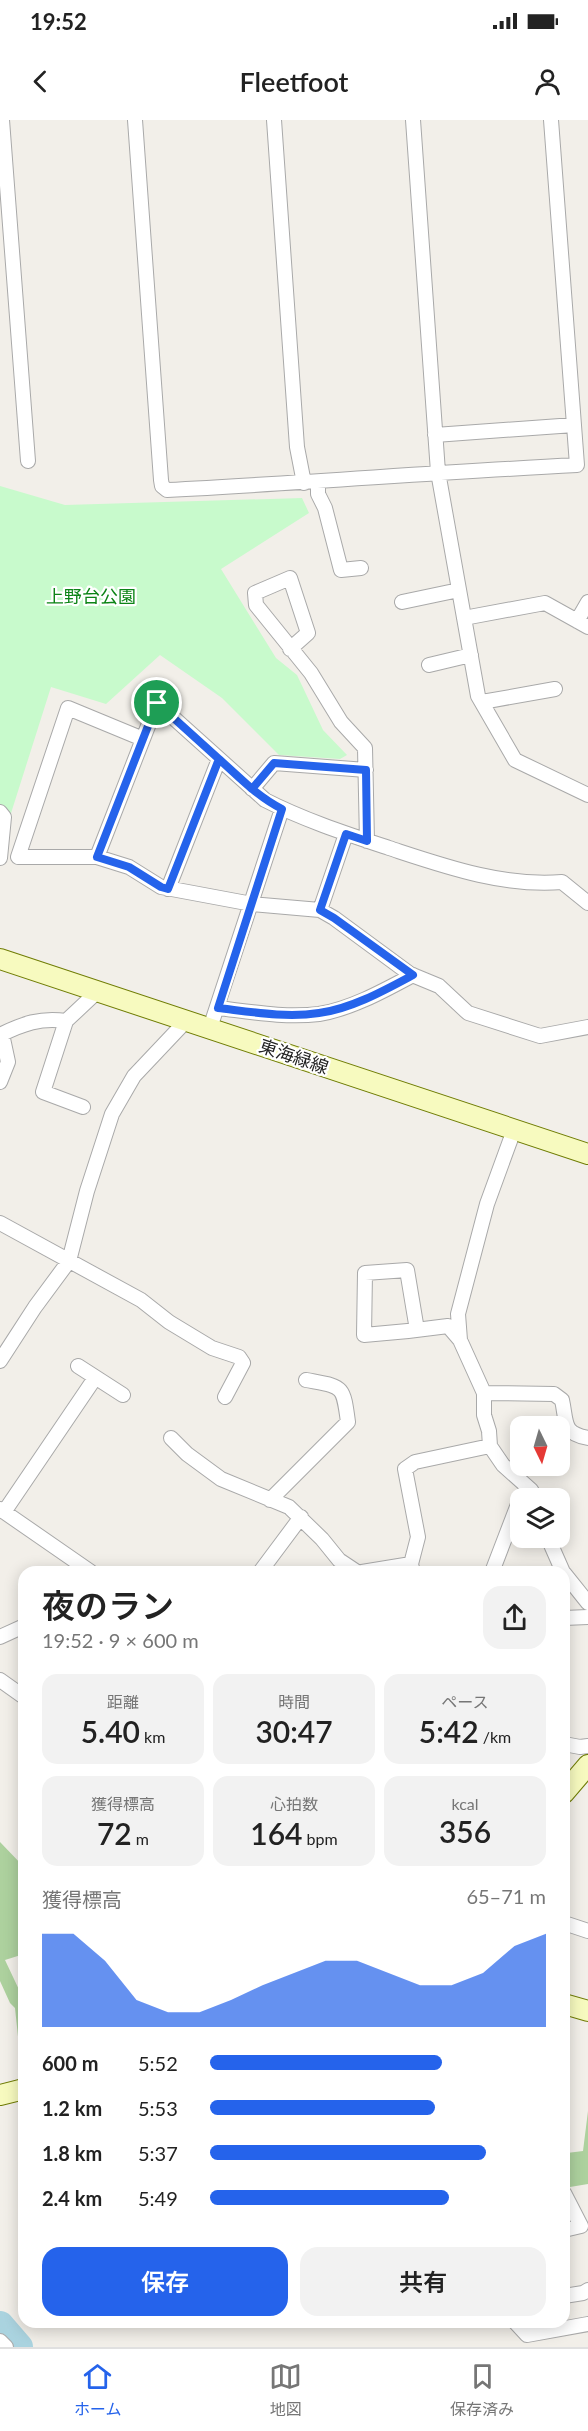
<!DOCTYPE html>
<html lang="ja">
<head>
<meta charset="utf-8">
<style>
  :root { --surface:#fff; --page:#f2f2f2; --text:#222; --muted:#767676; --line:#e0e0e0; --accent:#2563eb }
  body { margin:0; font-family:Lato,"Noto Sans JP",sans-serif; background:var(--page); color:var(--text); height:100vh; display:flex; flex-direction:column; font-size:22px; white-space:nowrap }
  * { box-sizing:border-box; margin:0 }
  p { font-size:20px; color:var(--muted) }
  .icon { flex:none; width:33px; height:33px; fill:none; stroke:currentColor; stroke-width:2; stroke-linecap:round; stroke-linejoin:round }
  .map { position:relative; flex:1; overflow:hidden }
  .panel { position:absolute; left:18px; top:1446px; width:552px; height:762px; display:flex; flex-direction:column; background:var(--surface); border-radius:18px; box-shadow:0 3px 15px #0003 }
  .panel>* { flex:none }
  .needle { width:39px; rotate:175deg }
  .fabs { position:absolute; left:510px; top:1296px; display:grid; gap:12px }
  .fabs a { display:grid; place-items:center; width:60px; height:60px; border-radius:12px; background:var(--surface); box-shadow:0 3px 15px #0003; font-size:30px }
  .pin { position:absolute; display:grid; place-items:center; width:51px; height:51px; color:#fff; margin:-26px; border:3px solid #fff; border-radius:50%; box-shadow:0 2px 6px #0007 }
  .round { display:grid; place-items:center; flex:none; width:63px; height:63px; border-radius:18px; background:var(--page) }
  .head { display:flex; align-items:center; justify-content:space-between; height:102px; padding:0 24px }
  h1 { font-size:33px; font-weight:600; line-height:45px }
  .stats { display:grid; grid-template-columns:repeat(3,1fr); gap:9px; height:102px; padding:6px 24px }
  .stats div { display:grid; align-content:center; border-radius:15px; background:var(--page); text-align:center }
  .stats b { font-size:30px; font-weight:600 }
  .stats small { font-size:16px; font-weight:400 }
  .stats p { font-size:16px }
  .chart { height:168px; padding:12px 24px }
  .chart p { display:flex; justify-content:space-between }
  .chart svg { width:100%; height:108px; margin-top:6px; fill:var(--accent); opacity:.7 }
  .primary-button { display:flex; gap:12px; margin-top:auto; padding:12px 24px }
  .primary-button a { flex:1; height:69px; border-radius:18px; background:var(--accent); color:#fff; font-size:24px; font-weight:600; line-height:69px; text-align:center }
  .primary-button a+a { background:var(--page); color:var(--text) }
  ul { padding:0 24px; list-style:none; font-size:20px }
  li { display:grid; grid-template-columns:96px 72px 1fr; align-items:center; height:45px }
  li i { height:15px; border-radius:8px; background:var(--accent) }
  .status { display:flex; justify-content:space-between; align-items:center; height:42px; padding:0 30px; background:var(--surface); direction:ltr }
  .status svg { height:16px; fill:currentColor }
  header { display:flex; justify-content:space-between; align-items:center; height:78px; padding:0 24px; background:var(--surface); font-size:27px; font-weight:600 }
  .menu { display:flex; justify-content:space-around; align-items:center; height:84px; border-top:2px solid var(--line); background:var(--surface); font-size:16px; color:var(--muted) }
  .menu a { display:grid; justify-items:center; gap:3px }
  .menu .selected { color:var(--accent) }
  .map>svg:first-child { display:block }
</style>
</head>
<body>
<div class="status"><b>19:52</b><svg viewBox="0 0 49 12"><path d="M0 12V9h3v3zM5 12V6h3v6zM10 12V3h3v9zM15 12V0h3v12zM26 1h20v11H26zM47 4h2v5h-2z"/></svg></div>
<header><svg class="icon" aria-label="back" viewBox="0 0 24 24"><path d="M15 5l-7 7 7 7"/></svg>Fleetfoot<svg class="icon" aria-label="person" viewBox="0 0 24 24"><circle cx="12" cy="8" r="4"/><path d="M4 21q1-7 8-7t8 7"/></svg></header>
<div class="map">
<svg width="588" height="2227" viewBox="0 0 588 2227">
  <rect width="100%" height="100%" fill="#f2efe9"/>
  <path fill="#add19e" d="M0,1722L24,1747V1834L5,1840L22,1876L20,1885L24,1899V1930L19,1926L15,1888L10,1883L0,1861Z
    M588,1991V2064L564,2068V2026L567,2033L583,2031Z"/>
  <path fill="#c8facc" d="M0,366L65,385L302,378L309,393L221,449L276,538L297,555L323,610L347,635L340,639L279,635L222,578L160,535L106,584L51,567L6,709L0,716Z"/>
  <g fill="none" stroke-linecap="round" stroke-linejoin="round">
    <path stroke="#aad3df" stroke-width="28" d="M0,2205L19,2227"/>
    <g stroke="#a9a9a9" stroke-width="16">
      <path id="street" d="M2,0L28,341
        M135,0L161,360L162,366L167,370C304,363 441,352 577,345L551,0
        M274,0L297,327L304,363
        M413,0L438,352L478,576L515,640L588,675
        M435,315L574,305
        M318,362V374L325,388L341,450L361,448
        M402,482L459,470
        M464,498L545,483L588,507
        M577,501L588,482
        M290,529L308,513L290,458L255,473L256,485L311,553L341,602L365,628L367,721
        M429,545L471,535
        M482,582L555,569
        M252,669L274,643L366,650
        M0,692L4,697L0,738
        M97,737L143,619
        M168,769L219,639
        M588,783L562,762C503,767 444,746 389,728C347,714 304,700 265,680L157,583L143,619L68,588L18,737H97L129,747L161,767L252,784L320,790L334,798L410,854L439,866L468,893L540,916L588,907
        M320,790L346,714
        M218,888C252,892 286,898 319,894C351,889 385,870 413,855
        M210,908L282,689
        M0,915C22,904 41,897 66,901
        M0,962L8,942L2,914
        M83,987L43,972L66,901L98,871
        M514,1010L487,1084L458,1194L460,1220L484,1273V1295L489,1311L490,1326L503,1345L531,1370L536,1378
        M0,1103L141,1180L169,1202L212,1228L239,1237L243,1243L225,1277
        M417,1210L407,1150L365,1153L364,1215C392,1213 420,1210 448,1206L460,1220
        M0,1241L35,1187L69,1141L87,1071L112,994L134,956L186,901
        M78,1246L123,1275
        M484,1273L554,1274L562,1280C567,1303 562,1313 588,1318
        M171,1318L187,1334L221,1359L289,1387L322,1419L339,1440L357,1452
        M270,1380L348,1302C343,1264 343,1267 306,1260
        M0,1389L91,1452
        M4,1392L95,1258
        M548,1418L563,1452
        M260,1452L301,1397
        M362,1452L411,1444
        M413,1452L411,1444L418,1417L405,1349L415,1342L490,1326
        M492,1452L520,1379
        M564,1453L588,1483
        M564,1498L588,1497
        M0,1517L24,1506
        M0,1560L24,1577
        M564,1624L580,1627L588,1626
        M564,1803L588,1811
        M564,2073L581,2106L564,2110
        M564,2176L583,2173L588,2170
        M515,2202L527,2215L588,2204
        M0,2221L6,2227"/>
    </g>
    <g stroke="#707d05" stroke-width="22">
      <path id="secondary" d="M0,839L588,1034
        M564,1673L588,1645
        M564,1884L588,1891
        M0,1975L24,1969"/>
    </g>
    <use href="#street" stroke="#fff" stroke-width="14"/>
    <use href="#secondary" stroke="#f7fabf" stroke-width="20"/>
  </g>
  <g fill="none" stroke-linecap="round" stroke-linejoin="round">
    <g stroke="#fff" stroke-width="12">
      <path id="route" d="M157,583C178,602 199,621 220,640C240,658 258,677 282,689L218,888C252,892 286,898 319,893C351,889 385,870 413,855L334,798L320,790L346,714L367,721L366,650L274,643L252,669L219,639L168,769L161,767L129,747L97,737L157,583"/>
    </g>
    <use href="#route" stroke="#2563eb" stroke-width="8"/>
  </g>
  <g text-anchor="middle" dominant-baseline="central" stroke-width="4.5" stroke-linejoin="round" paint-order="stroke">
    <g font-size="18" fill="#0c8416" stroke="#fff">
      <text x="91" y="476">上野台公園</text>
    </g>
    <g font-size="18" fill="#222" stroke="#fff">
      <text transform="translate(294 936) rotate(19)">東海緑線</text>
    </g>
  </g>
</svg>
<div class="fabs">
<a><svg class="needle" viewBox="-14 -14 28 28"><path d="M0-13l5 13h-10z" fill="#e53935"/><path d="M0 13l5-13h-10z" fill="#767676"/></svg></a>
<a><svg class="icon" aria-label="layers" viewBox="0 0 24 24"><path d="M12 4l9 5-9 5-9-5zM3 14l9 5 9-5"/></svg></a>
</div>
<div class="pin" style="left:157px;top:583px;background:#1e9e55"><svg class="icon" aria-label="arrive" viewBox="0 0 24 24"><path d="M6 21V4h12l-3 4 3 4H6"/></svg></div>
<section class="panel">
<div class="head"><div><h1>夜のラン</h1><p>19:52 · 9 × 600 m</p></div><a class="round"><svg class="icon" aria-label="share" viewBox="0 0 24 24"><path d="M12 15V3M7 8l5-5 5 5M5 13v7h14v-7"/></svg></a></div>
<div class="stats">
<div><p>距離</p><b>5.40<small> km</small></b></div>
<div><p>時間</p><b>30:47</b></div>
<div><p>ペース</p><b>5:42<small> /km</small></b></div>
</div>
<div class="stats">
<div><p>獲得標高</p><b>72<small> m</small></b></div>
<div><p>心拍数</p><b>164<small> bpm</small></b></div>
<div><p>kcal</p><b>356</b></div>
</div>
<div class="chart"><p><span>獲得標高</span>65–71 m</p>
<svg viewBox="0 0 160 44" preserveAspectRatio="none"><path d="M0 44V6L10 6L20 17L30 33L40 38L50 38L60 33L70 27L80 22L90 17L100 17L110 22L120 27L130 27L140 22L150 11L160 6V44z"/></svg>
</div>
<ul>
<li><b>600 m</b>5:52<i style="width:69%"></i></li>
<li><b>1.2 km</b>5:53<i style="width:67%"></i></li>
<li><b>1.8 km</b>5:37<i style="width:82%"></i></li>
<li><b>2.4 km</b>5:49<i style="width:71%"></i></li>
</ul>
<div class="primary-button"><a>保存</a><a>共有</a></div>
</section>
</div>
<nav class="menu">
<a class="selected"><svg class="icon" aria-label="home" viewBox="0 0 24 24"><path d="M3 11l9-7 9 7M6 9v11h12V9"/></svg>ホーム</a>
<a><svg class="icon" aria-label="map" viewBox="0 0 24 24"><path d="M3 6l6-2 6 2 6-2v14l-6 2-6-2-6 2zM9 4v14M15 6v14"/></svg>地図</a>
<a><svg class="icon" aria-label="saved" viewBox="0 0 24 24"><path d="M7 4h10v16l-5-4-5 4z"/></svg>保存済み</a>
</nav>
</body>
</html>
